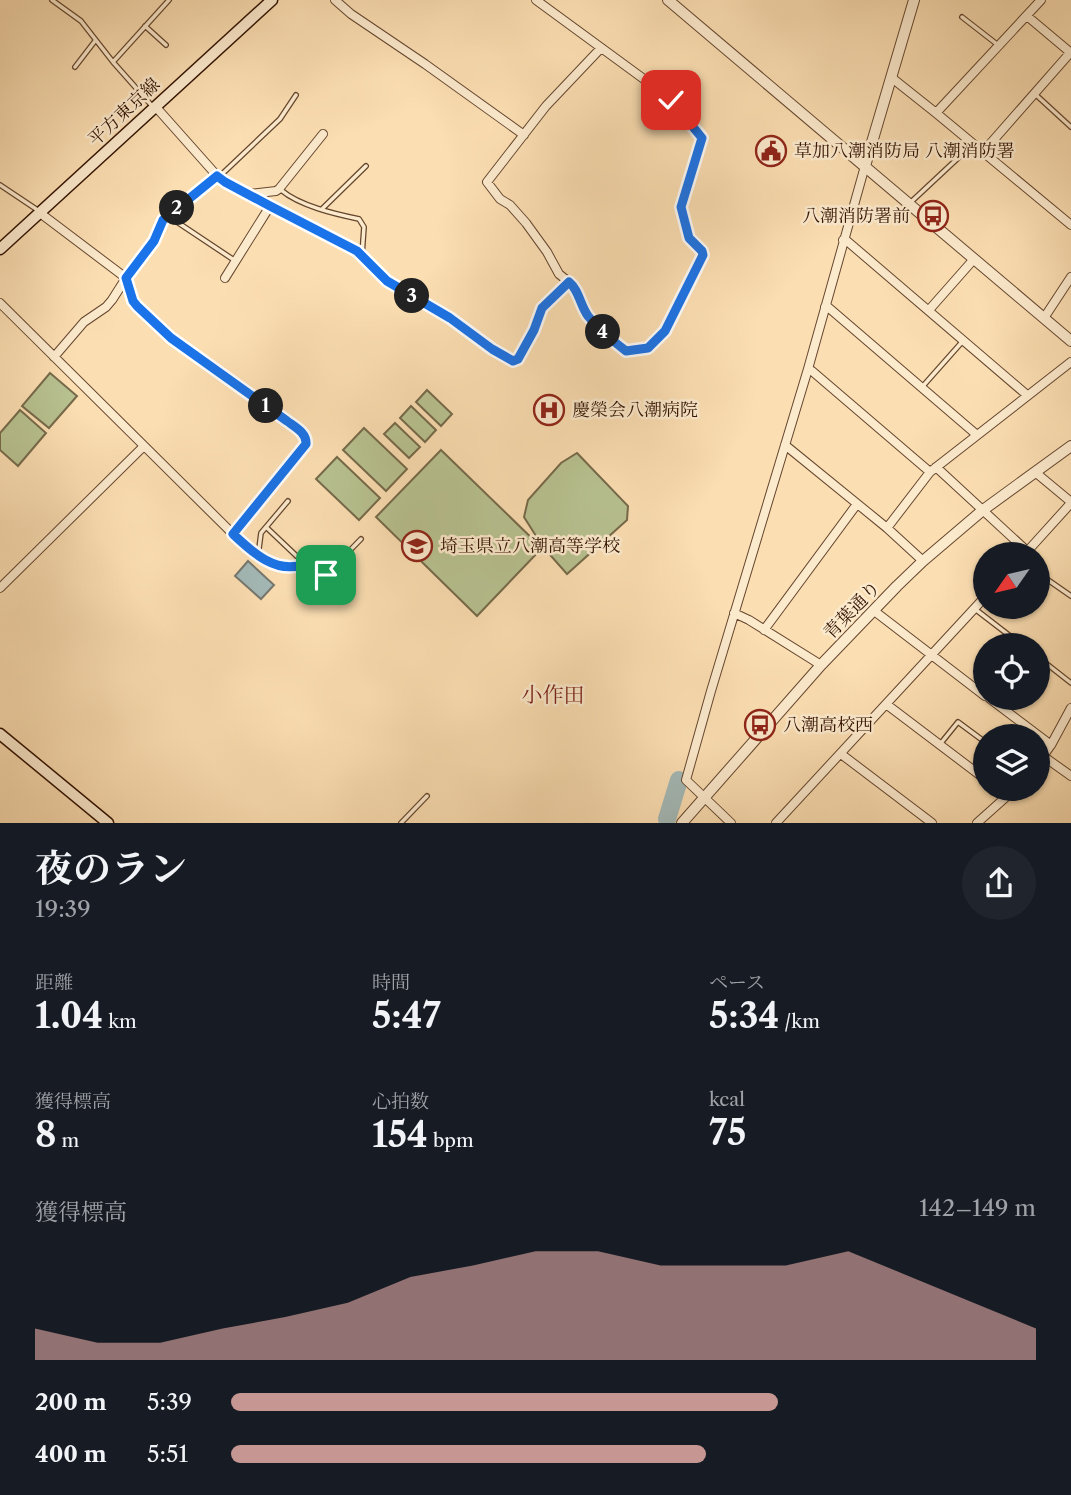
<!DOCTYPE html>
<html lang="ja">
<head>
<meta charset="utf-8">
<style>
  :root { --surface:#171b24; --page:#20242c; --text:#f1f3f6; --muted:#9ea1a6; --accent:#c59692 }
  body { margin:0; font-family:"Libre Caslon Text","Noto Serif JP",serif; background:var(--page); color:var(--text); height:100vh; display:flex; flex-direction:column; font-size:26px; white-space:nowrap }
  * { box-sizing:border-box; margin:0 }
  p { font-size:23px; color:var(--muted) }
  .icon { flex:none; width:38px; height:38px; fill:none; stroke:currentColor; stroke-width:2; stroke-linecap:round; stroke-linejoin:round }
  .map { position:relative; height:823px; overflow:hidden }
  .details { display:flex; flex-direction:column; background:var(--surface); flex:1 }
  .details>* { flex:none }
  .needle { width:46px; rotate:236deg }
  .buttons { position:absolute; left:973px; top:542px; display:grid; gap:14px }
  .buttons a { display:grid; place-items:center; width:77px; height:77px; border-radius:50%; background:var(--surface); box-shadow:0 2px 5px #0004; font-size:35px }
  .pin { position:absolute; display:grid; place-items:center; width:60px; height:60px; color:#fff; margin:-30px; border-radius:14px; box-shadow:0 4px 10px #0006 }
  .km { position:absolute; width:35px; height:35px; margin:-18px; border-radius:50%; background:#222; color:#fff; font-size:19px; line-height:35px; text-align:center }
  .round { display:grid; place-items:center; flex:none; width:74px; height:74px; border-radius:37px; background:var(--page) }
  .overview { display:flex; align-items:center; justify-content:space-between; height:119px; padding:0 35px }
  h1 { font-size:38px; font-weight:700; line-height:52px }
  .stats { display:grid; grid-template-columns:repeat(3,1fr); gap:10px; height:119px; padding:7px 35px }
  .stats div { display:grid; align-content:center }
  .stats b { font-size:35px; font-weight:700 }
  .stats small { font-size:19px; font-weight:400 }
  .stats p { font-size:19px }
  .chart { height:196px; padding:14px 35px }
  .chart p { display:flex; justify-content:space-between }
  .chart svg { width:100%; height:126px; margin-top:7px; fill:var(--accent); opacity:.7 }
  ul { padding:0 35px; list-style:none; font-size:23px }
  li { display:grid; grid-template-columns:112px 84px 1fr; align-items:center; height:52px }
  li i { height:18px; border-radius:9px; background:var(--accent) }
  .map>svg:first-child { display:block }
</style>
</head>
<body>
<div class="map">
<svg width="1071" height="823" viewBox="0 0 1071 823">
  <rect width="100%" height="100%" fill="#fbdeb2"/>
  <filter id="stains"><feTurbulence type="fractalNoise" baseFrequency=".00286" numOctaves="4"/><feColorMatrix values="0 0 0 0 .2 0 0 0 0 .09 0 0 0 0 .02 0 0 0 .5 -.17"/></filter>
  <radialGradient id="worn" r=".72"><stop offset=".6" stop-color="#630" stop-opacity="0"/><stop offset="1" stop-color="#630" stop-opacity=".3"/></radialGradient>
  <path fill="#b8c291" stroke="#766a4a" stroke-width="2" d="M50,373L77,396L49,428L22,406Z
    M427,390L452,414L441,426L416,402Z
    M411,406L436,430L425,442L400,418Z
    M20,410L46,433L18,466L0,450V433Z
    M395,423L420,447L409,458L384,434Z
    M364,428L407,469L386,491L343,450Z
    M441,450L542,548L477,616L376,517Z
    M577,453L628,506L627,520L567,574L543,547L524,517L528,500L561,463Z
    M337,457L380,498L359,520L316,479Z"/>
  <path fill="#a3b9b7" stroke="#76776f" stroke-width="2" d="M248,561L274,585L261,599L235,576Z"/>
  <g fill="none" stroke-linecap="round" stroke-linejoin="round">
    <path stroke="#a3b9b7" stroke-width="18" d="M667,819L679,780"/>
    <g stroke="#65462e" stroke-width="6">
      <path id="service" d="M52,0L81,21L113,62L153,107
        M962,17L998,45
        M145,26L166,45
        M113,62L169,0
        M75,67L95,41
        M1035,94L1071,127
        M220,176L280,119L296,95
        M215,177L163,220L154,241L126,278L137,306L148,315L171,338L287,421C295,427 307,433 306,444L233,534C252,552 276,575 305,564L317,576L326,575L361,539
        M0,185L39,211
        M281,190C300,206 335,214 359,219L364,227L362,255
        M911,202L972,145
        M322,209L366,166
        M168,216L234,260
        M923,386L962,342
        M266,527L305,564
        M258,556L261,533L288,501
        M1038,573L1071,596
        M975,609L1023,646
        M1038,657L1071,683
        M941,743L958,722L985,742
        M401,823L427,796"/>
    </g>
    <g stroke="#65462e" stroke-width="10">
      <path id="minor" d="M335,0L351,14L425,64L524,135
        M536,0L667,96L702,137L681,207L689,238L701,251L703,255L665,331L648,348L626,351L605,334L588,315L580,302L575,287L559,274L547,252L526,223L510,205L500,199L487,182L546,106L601,48
        M1027,16L1071,53
        M892,78L936,113L1071,225
        M155,106L219,178L270,206L357,251L387,281L450,318L492,349L513,361L518,359L534,330L542,308L569,282
        M936,113L1041,0
        M983,152L1070,53
        M249,194L276,191L279,189L323,134
        M40,213L126,278L112,300L106,307L84,322L54,357
        M843,240L847,241L1027,395
        M225,278L270,206
        M0,303L233,534
        M825,307L829,308L977,435
        M929,310L974,259
        M1044,318L1071,277
        M808,369L812,371L930,472
        M785,445L887,528L923,561
        M936,467L1027,551
        M1035,472L1071,502
        M887,528L930,472L1071,362
        M1024,555L1071,503
        M0,588L144,446
        M873,610L985,696
        M734,613L749,620L821,665
        M764,630L857,504
        M989,698L1051,745
        M886,704L985,779
        M841,754L932,823
        M1043,756L1071,776
        M1038,763L1051,745L1071,708
        M731,823L686,780L711,691L808,369L865,166
        M776,823L985,597
        M977,823L1015,789"/>
    </g>
    <g stroke="#65462e" stroke-width="12">
      <path id="tertiary" d="M668,0L1071,341
        M865,166L914,0
        M682,823L821,665L897,586L923,561L983,510L1071,446"/>
    </g>
    <g stroke="#331302" stroke-width="13">
      <path id="secondary" d="M0,249L272,0
        M0,734L108,823"/>
    </g>
    <use href="#service" stroke="#fceacd" stroke-width="3.5"/>
    <use href="#minor" stroke="#fceacd" stroke-width="8"/>
    <use href="#tertiary" stroke="#fceacd" stroke-width="10"/>
    <use href="#secondary" stroke="#fceacd" stroke-width="10"/>
  </g>
  <g fill="none" stroke-linecap="round" stroke-linejoin="round">
    <g stroke="#fff" stroke-width="14">
      <path id="route" d="M326,575L317,576L305,564C276,575 252,552 233,534L306,444C307,433 295,427 287,421L171,338L137,306L133,301L126,278L154,241L163,220L217,176L225,182L270,206L357,251L387,281L450,318L492,349L513,361L518,359L534,330L542,308L569,282C579,290 580,305 588,316C599,330 612,340 626,351L648,348L665,331L703,255L702,251L689,238L681,207L702,138L671,100"/>
    </g>
    <use href="#route" stroke="#1a73e8" stroke-width="9"/>
  </g>
  <defs>
    <g id="civic-ring" transform="scale(1.575)"><circle r="9.5" fill="#fceacd" stroke="#8f2418" stroke-width="1.5"/><path d="M-.6-6.5H3V-4.5H.6V-3L4-1V1h2V6H-6V1h2V-1L-.6-3ZM-1.2 2.5V6h2.4V2.5Z" fill="#8f2418"/></g>
    <g id="bus-ring" transform="scale(1.575)"><circle r="9.5" fill="#fceacd" stroke="#8f2418" stroke-width="1.5"/><path d="M-5-6H5V4H4V6H2V4H-2V6H-4V4H-5ZM-3.5-4V0h7V-4ZM-3.5 1.2v1.5H-2V1.2ZM2 1.2v1.5H3.5V1.2Z" fill="#8f2418"/></g>
    <g id="hospital-ring" transform="scale(1.575)"><circle r="9.5" fill="#fceacd" stroke="#8f2418" stroke-width="1.5"/><path d="M-5-5h3v3.5h4V-5h3V5h-3V1.5h-4V5h-3Z" fill="#8f2418"/></g>
    <g id="school-ring" transform="scale(1.575)"><circle r="9.5" fill="#fceacd" stroke="#8f2418" stroke-width="1.5"/><path d="M0-5L7-2L0 1L-7-2ZM-4 1L0 2.5L4 1V4Q0 6-4 4Z" fill="#8f2418"/></g>
  </defs>
  <g fill-rule="evenodd">
    <use href="#civic-ring" x="771" y="151"/>
    <use href="#bus-ring" x="933" y="216"/>
    <use href="#hospital-ring" x="549" y="410"/>
    <use href="#school-ring" x="417" y="546"/>
    <use href="#bus-ring" x="760" y="725"/>
  </g>
  <g text-anchor="middle" dominant-baseline="central" stroke-width="5" stroke-linejoin="round" paint-order="stroke">
    <g font-size="18" fill="#331302" stroke="#fceacd">
      <text transform="translate(124 112) rotate(-43)">平方東京線</text>
      <text transform="translate(852 610) rotate(-46)">青葉通り</text>
    </g>
    <g font-size="18" fill="#331302" stroke="#fceacd" text-anchor="start">
      <text x="794" y="151">草加八潮消防局 八潮消防署</text>
      <text x="910" y="216" text-anchor="end">八潮消防署前</text>
      <text x="572" y="410">慶榮会八潮病院</text>
      <text x="440" y="546">埼玉県立八潮高等学校</text>
      <text x="783" y="725">八潮高校西</text>
    </g>
    <g font-size="21" fill="#7a1f14" stroke="#fceacd">
      <text x="553" y="694">小作田</text>
    </g>
  </g>
  <rect width="100%" height="100%" filter="url(#stains)"/>
  <rect width="100%" height="100%" fill="url(#worn)"/>
</svg>
<div class="buttons">
<a><svg class="needle" viewBox="-14 -14 28 28"><path d="M0-13l5 13h-10z" fill="#e53935"/><path d="M0 13l5-13h-10z" fill="#9ea1a6"/></svg></a>
<a><svg class="icon" aria-label="locate" viewBox="0 0 24 24"><circle cx="12" cy="12" r="6"/><path d="M12 2v4M12 18v4M2 12h4M18 12h4"/></svg></a>
<a><svg class="icon" aria-label="layers" viewBox="0 0 24 24"><path d="M12 4l9 5-9 5-9-5zM3 14l9 5 9-5"/></svg></a>
</div>
<div class="pin" style="left:326px;top:575px;background:#1e9e55"><svg class="icon" aria-label="arrive" viewBox="0 0 24 24"><path d="M6 21V4h12l-3 4 3 4H6"/></svg></div>
<div class="pin" style="left:671px;top:100px;background:#d93025"><svg class="icon" aria-label="check" viewBox="0 0 24 24"><path d="M5 12l5 5 9-10"/></svg></div>
<b class="km" style="left:266px;top:406px">1</b>
<b class="km" style="left:177px;top:208px">2</b>
<b class="km" style="left:412px;top:296px">3</b>
<b class="km" style="left:603px;top:332px">4</b>
</div>
<section class="details">
<div class="overview"><div><h1>夜のラン</h1><p>19:39</p></div><a class="round"><svg class="icon" aria-label="share" viewBox="0 0 24 24"><path d="M12 15V3M7 8l5-5 5 5M5 13v7h14v-7"/></svg></a></div>
<div class="stats">
<div><p>距離</p><b>1.04<small> km</small></b></div>
<div><p>時間</p><b>5:47</b></div>
<div><p>ペース</p><b>5:34<small> /km</small></b></div>
</div>
<div class="stats">
<div><p>獲得標高</p><b>8<small> m</small></b></div>
<div><p>心拍数</p><b>154<small> bpm</small></b></div>
<div><p>kcal</p><b>75</b></div>
</div>
<div class="chart"><p><span>獲得標高</span>142–149 m</p>
<svg viewBox="0 0 160 44" preserveAspectRatio="none"><path d="M0 44V33L10 38L20 38L30 33L40 29L50 24L60 15L70 11L80 6L90 6L100 11L110 11L120 11L130 6L140 15L150 24L160 33V44z"/></svg>
</div>
<ul>
<li><b>200 m</b>5:39<i style="width:68%"></i></li>
<li><b>400 m</b>5:51<i style="width:59%"></i></li>
</ul>
</section>
</body>
</html>
